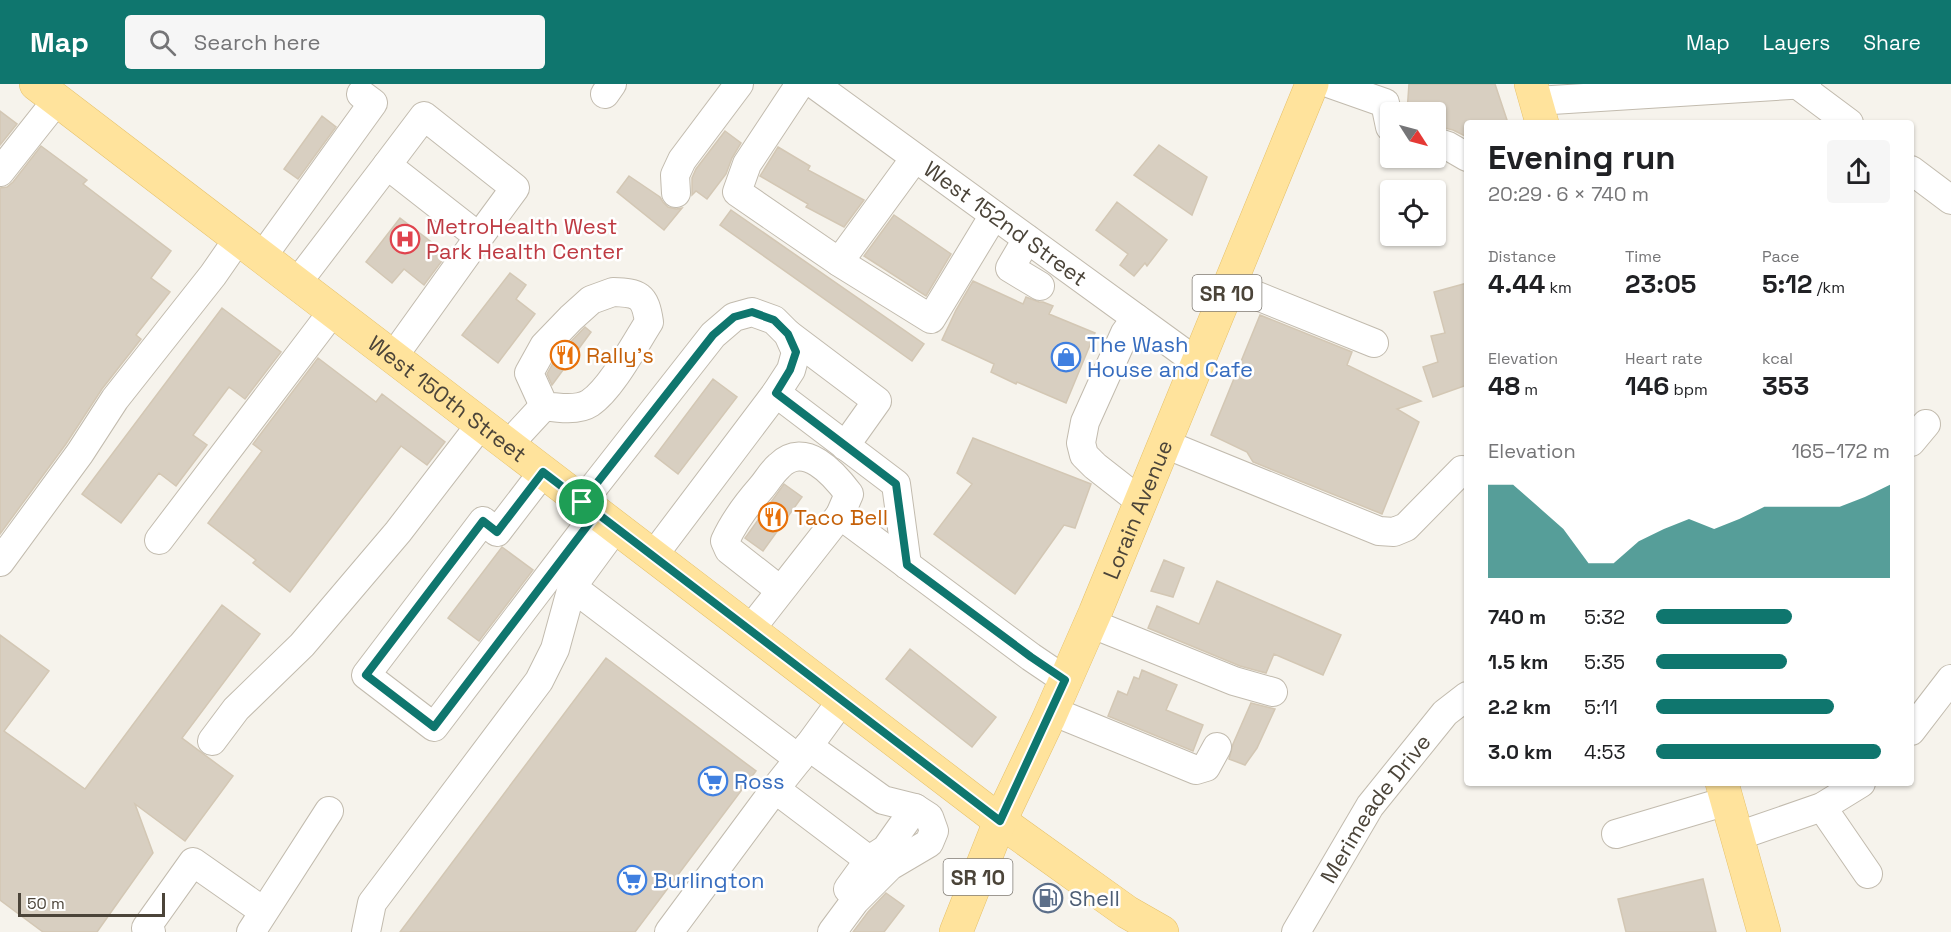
<!DOCTYPE html>
<html lang="en">
<head>
<meta charset="utf-8">
<style>
  :root { --surface:#fff; --page:#f6f6f6; --text:#202124; --muted:#757577; --accent:#0f766e }
  body { margin:0; font-family:"Space Grotesk",sans-serif; background:var(--page); color:var(--text); height:100vh; display:flex; flex-direction:column; font-size:22px; white-space:nowrap }
  * { box-sizing:border-box; margin:0 }
  p { font-size:20px; color:var(--muted) }
  .icon { flex:none; width:33px; height:33px; fill:none; stroke:currentColor; stroke-width:2; stroke-linecap:round; stroke-linejoin:round }
  .map { position:relative; flex:1; overflow:hidden }
  .drawer { position:absolute; left:1464px; top:36px; width:450px; height:666px; display:flex; flex-direction:column; background:var(--surface); border-radius:6px; box-shadow:0 2px 4px #0004 }
  .drawer>* { flex:none }
  .needle { width:39px; rotate:126deg }
  .tools { position:absolute; left:1380px; top:18px; display:grid; gap:12px }
  .tools a { display:grid; place-items:center; width:66px; height:66px; border-radius:6px; background:var(--surface); box-shadow:0 2px 4px #0004; font-size:30px }
  .scale { position:absolute; left:18px; bottom:15px; width:147px; box-sizing:border-box; padding-left:6px; border:3px solid #4b4439; border-top:0; font-size:16px; line-height:21px; white-space:nowrap; color:#4b4439; -webkit-text-stroke:4px #fff; paint-order:stroke }
  .pin { position:absolute; display:grid; place-items:center; width:51px; height:51px; color:#fff; margin:-26px; border:3px solid #fff; border-radius:50%; box-shadow:0 2px 6px #0007 }
  .round { display:grid; place-items:center; flex:none; width:63px; height:63px; border-radius:6px; background:var(--page) }
  .headline { display:flex; align-items:center; justify-content:space-between; height:102px; padding:0 24px }
  h1 { font-size:33px; font-weight:700; line-height:45px }
  .stats { display:grid; grid-template-columns:repeat(3,1fr); gap:9px; height:102px; padding:6px 24px }
  .stats div { display:grid; align-content:center }
  .stats b { font-size:26px; font-weight:700 }
  .stats small { font-size:16px; font-weight:400 }
  .stats p { font-size:16px }
  .chart { height:168px; padding:12px 24px }
  .chart p { display:flex; justify-content:space-between }
  .chart svg { width:100%; height:108px; margin-top:6px; fill:var(--accent); opacity:.7 }
  ul { padding:0 24px; list-style:none; font-size:20px }
  li { display:grid; grid-template-columns:96px 72px 1fr; align-items:center; height:45px }
  li i { height:15px; border-radius:8px; background:var(--accent) }
  header { display:flex; align-items:center; gap:36px; box-sizing:border-box; height:84px; padding:0 30px; background:var(--accent); color:#fff }
  header strong { font-size:28px }
  nav { display:flex; gap:33px; margin-inline-start:auto; font-size:21px }
  .search { width:420px; height:54px; background:var(--page); display:flex; align-items:center; gap:15px; box-sizing:border-box; padding:0 21px; border-radius:6px; color:var(--muted); font-size:22px }
  .map>svg:first-child { display:block }
</style>
</head>
<body>
<header>
<strong>Map</strong>
<div class="search"><svg class="icon" aria-label="search" viewBox="0 0 24 24"><circle cx="10" cy="10" r="6"/><path d="M15 15l6 6"/></svg>Search here</div>
<nav><a>Map</a><a>Layers</a><a>Share</a></nav>
</header>
<div class="map">
<svg width="1951" height="848" viewBox="0 0 1951 848">
  <rect width="100%" height="100%" fill="#f6f3ec"/>
  <path fill="#d8cfc1" stroke="#d3c7b4" stroke-width="1.5" d="M1409,0H1495L1508,39H1467V53L1453,46L1436,42V28H1407Z
    M0,27L17,40L0,61Z
    M322,32L336,43L298,95L284,85Z
    M725,47L741,59L732,74L726,90L707,115L696,107L692,111V94L696,85Z
    M1159,61L1207,93L1192,131L1134,91Z
    M41,62L87,96L83,100L171,167L151,194L170,208L136,251L141,255L102,305L66,360L0,450V104L7,103L13,98Z
    M778,63L810,82L808,86L864,116L844,143L806,123L808,120L760,92Z
    M629,92L660,113L663,118L668,123L676,125L682,124L664,146L617,108Z
    M1117,118L1167,156L1147,182L1145,179L1134,192L1120,181L1128,170L1096,146Z
    M731,126L924,260L912,277L720,141Z
    M894,131L951,170L926,212L864,172Z
    M400,134L447,170L424,201L404,185L392,199L366,178Z
    M510,189L526,201L516,215L535,230L498,279L462,251Z
    M973,197L1023,220L1026,213L1039,218H1043L1053,222L1049,230L1095,249L1066,319L1017,298L1016,300L991,288L994,280L942,256L956,226Z
    M1467,199V301L1433,313L1423,283L1438,278L1431,252L1445,249L1434,208Z
    M222,224L281,268L245,315L229,303L193,351L207,361L176,402L159,389L121,439L82,410Z
    M1260,231L1352,268L1347,281L1421,317L1397,325L1419,338L1382,430L1253,378L1247,368L1211,351Z
    M585,243L591,248L552,301L547,290L557,272Z
    M318,274L376,318L382,310L445,358L427,381L401,362L290,508L253,479L256,476L208,439L262,367L253,360Z
    M713,295L737,313L678,390L655,372Z
    M973,354L1091,400L1075,444L1064,441L1015,510L934,450L972,400L957,389Z
    M784,400L802,413L763,467L745,454Z
    M502,463L533,486L479,557L448,534Z
    M1164,476L1184,484L1173,513L1151,507Z
    M1217,497L1341,551L1323,591L1274,570L1266,589L1240,582L1148,544L1157,522L1199,540Z
    M222,521L260,550L182,654L233,692L185,757L135,720L153,769L97,848H43L0,816V551L49,587L4,647L85,705Z
    M910,565L996,633L972,663L886,595Z
    M606,574L756,687L635,848H400Z
    M1142,586L1177,601L1166,626L1203,641L1193,667L1108,632L1118,607L1127,611L1134,593L1139,595Z
    M1251,619L1275,625L1257,664L1245,681L1229,675L1233,660Z
    M1703,795L1716,848H1626L1618,815Z
    M886,809L904,822L884,848H853L868,828Z"/>
  <g fill="none" stroke-linecap="round" stroke-linejoin="round">
    <g stroke="#c2bbae" stroke-width="30">
      <g id="minor">
        <path d="M800,0L747,80L737,108L839,178L915,74"/>
        <path id="s1" d="M814,0L1198,279"/>
        <path d="M1331,0L1385,19L1390,43"/>
        <path d="M1798,1L1849,39"/>
        <path d="M605,10L612,0"/>
        <path d="M1536,17L1807,0"/>
        <path d="M1436,58L1448,62L1467,73"/>
        <path d="M387,81L424,32L515,104L479,153"/>
        <path d="M1911,86L1951,116"/>
        <path d="M0,88L57,16"/>
        <path d="M676,109L675,91L682,76L739,0"/>
        <path d="M1027,155L1010,184L1040,202"/>
        <path d="M262,173L373,19L361,10"/>
        <path d="M839,178L931,235L994,131"/>
        <path d="M297,199L387,81L479,153L393,273"/>
        <path d="M1230,201L1374,259"/>
        <path d="M613,208C639,209 645,211 649,238C635,260 611,305 590,319C578,327 558,324 544,322L529,289L544,262L571,234L591,216Z"/>
        <path d="M1136,234L1125,249L1085,338L1081,359L1084,371L1095,382L1141,418"/>
        <path d="M788,250L877,317L845,362"/>
        <path d="M776,309L896,400L907,481"/>
        <path d="M1911,358L1926,340"/>
        <path d="M1165,360L1379,447L1394,448L1406,443L1462,386"/>
        <path d="M508,361L544,322"/>
        <path d="M543,388L497,448L483,437L366,591L434,643L597,429"/>
        <path d="M582,418L713,251L734,233L752,228L774,236L788,250L796,268L791,286L776,309L653,472"/>
        <path d="M616,443L572,503L799,675L842,616"/>
        <path d="M159,456L333,227"/>
        <path d="M0,478L80,369L115,315L213,191L238,155"/>
        <path d="M780,506L729,466L725,457C734,437 747,420 761,404C767,397 772,388 779,382C805,356 834,390 849,410L840,431"/>
        <path d="M1090,539L1234,597L1273,608"/>
        <path d="M750,546L840,431L1031,573L1065,596"/>
        <path d="M1052,627L1196,686L1206,683L1217,663"/>
        <path d="M1911,647L1951,595"/>
        <path d="M212,657L236,625L302,561L398,448L481,340"/>
        <path d="M808,662L883,716L915,724L929,733L934,747L929,759L890,782L855,817L832,848"/>
        <path d="M799,675L775,705L869,776L848,805"/>
        <path d="M1822,723L1868,790"/>
        <path d="M1616,750L1727,717"/>
        <path d="M1738,752L1822,723L1861,699"/>
        <path d="M869,776L886,765L915,724"/>
        <path d="M151,848L146,844L193,778L263,827"/>
        <path d="M251,848L329,727"/>
        <path d="M366,848L372,819L539,597L555,565L572,503"/>
        <path d="M669,848L775,705"/>
        <path id="s2" d="M1296,848L1370,722L1445,629L1467,612"/>
      </g>
    </g>
    <g stroke="#e6c16a" stroke-width="34">
      <g id="major">
        <path id="s3" d="M36,0L1000,737L1127,828L1162,848"/>
        <path d="M1531,0L1542,39"/>
        <path d="M1722,699L1764,848"/>
        <path id="s4" d="M956,848L1000,737L1048,636L1095,529L1312,0"/>
      </g>
    </g>
    <use href="#minor" stroke="#fff" stroke-width="28"/>
    <use href="#major" stroke="#ffe39c" stroke-width="33"/>
  </g>
  <g fill="none" stroke-linecap="round" stroke-linejoin="round">
    <g stroke="#fff" stroke-width="12">
      <path id="route" d="M582,418L597,429L434,643L366,591L483,437L497,448L543,388C580,416 616,444 653,472L1000,737L1065,596L1031,573L907,481L896,400L776,309L790,286L796,268L788,250L774,236L752,228L734,233L713,251L582,418"/>
    </g>
    <use href="#route" stroke="#0f766e" stroke-width="8"/>
  </g>
  <defs>
    <g id="hospital-ring" transform="scale(1.5)"><circle r="9.5" fill="#fff" stroke="#e0444e" stroke-width="1.5"/><path d="M-5-5h3v3.5h4V-5h3V5h-3V1.5h-4V5h-3Z" fill="#e0444e"/></g>
    <g id="restaurant-ring" transform="scale(1.5)"><circle r="9.5" fill="#fff" stroke="#e8710a" stroke-width="1.5"/><path d="M-5-6h1v4h1v-4h1v4h1v-4h1v5L-1.5 .5V6h-2V.5L-5-1ZM5-6V6H3V1.5H1.5Q1.5-4 5-6Z" fill="#e8710a"/></g>
    <g id="shop-ring" transform="scale(1.5)"><circle r="9.5" fill="#fff" stroke="#3f7fe0" stroke-width="1.5"/><path d="M-5-2.5h2.3a2.7 3.5 0 0 1 5.4 0H5L5.5 6h-11ZM-1.5-2.5h3a1.5 2.3 0 0 0-3 0Z" fill="#3f7fe0"/></g>
    <g id="supermarket-ring" transform="scale(1.5)"><circle r="9.5" fill="#fff" stroke="#3f7fe0" stroke-width="1.5"/><path d="M-6-5.5h2.5l.6 2H6L4.5 2H-2.5L-4.4-4H-6ZM-1.5 3.2a1.3 1.3 0 1 0 .1 0ZM3 3.2a1.3 1.3 0 1 0 .1 0Z" fill="#3f7fe0"/></g>
    <g id="fuel-ring" transform="scale(1.5)"><circle r="9.5" fill="#fff" stroke="#5c6f8a" stroke-width="1.5"/><path d="M-5.5-6h7V0h2V4h1.3V-2.5L3-4.5l.8-.8L6-3V5H2.5V1h-1V6h-7ZM-4.2-4.7v3.2H.2V-4.7Z" fill="#5c6f8a"/></g>
  </defs>
  <g fill-rule="evenodd">
    <use href="#hospital-ring" x="405" y="155"/>
    <use href="#restaurant-ring" x="565" y="271"/>
    <use href="#shop-ring" x="1066" y="273"/>
    <use href="#restaurant-ring" x="773" y="433"/>
    <use href="#supermarket-ring" x="713" y="697"/>
    <use href="#supermarket-ring" x="632" y="796"/>
    <use href="#fuel-ring" x="1048" y="814"/>
  </g>
  <g text-anchor="middle" dominant-baseline="central" stroke-width="5" stroke-linejoin="round" paint-order="stroke">
    <g fill="#fff" stroke="#817c74" stroke-width="1.5">
      <rect x="1192.5" y="191" width="69" height="36" rx="4.5"/>
      <rect x="943.5" y="775" width="69" height="36" rx="4.5"/>
    </g>
    <g font-size="21" font-weight="bold" fill="#4b4439">
      <text x="1227" y="209">SR 10</text>
      <text x="978" y="793">SR 10</text>
    </g>
    <g font-size="22" fill="#4b4439" stroke="#fff">
      <text stroke="none"><textPath href="#s1" startOffset="237">West 152nd Street</textPath></text>
      <text stroke="none"><textPath href="#s3" startOffset="518">West 150th Street</textPath></text>
      <text stroke="none"><textPath href="#s4" startOffset="460">Lorain Avenue</textPath></text>
      <text stroke="none"><textPath href="#s2" startOffset="147">Merimeade Drive</textPath></text>
    </g>
    <g font-size="22" fill="#be3a42" stroke="#fff" text-anchor="start">
      <text x="426" y="142">MetroHealth West<tspan x="426" dy="25">Park Health Center</tspan></text>
    </g>
    <g font-size="22" fill="#366cbe" stroke="#fff" text-anchor="start">
      <text x="1087" y="260">The Wash<tspan x="1087" dy="25">House and Cafe</tspan></text>
      <text x="734" y="697">Ross</text>
      <text x="653" y="796">Burlington</text>
    </g>
    <g font-size="22" fill="#c56008" stroke="#fff" text-anchor="start">
      <text x="586" y="271">Rally's</text>
      <text x="794" y="433">Taco Bell</text>
    </g>
    <g font-size="22" fill="#4e5e75" stroke="#fff" text-anchor="start">
      <text x="1069" y="814">Shell</text>
    </g>
  </g>
</svg>
<div class="tools">
<a><svg class="needle" viewBox="-14 -14 28 28"><path d="M0-13l5 13h-10z" fill="#e53935"/><path d="M0 13l5-13h-10z" fill="#757577"/></svg></a>
<a><svg class="icon" aria-label="locate" viewBox="0 0 24 24"><circle cx="12" cy="12" r="6"/><path d="M12 2v4M12 18v4M2 12h4M18 12h4"/></svg></a>
</div>
<div class="scale">50 m</div>
<div class="pin" style="left:582px;top:418px;background:#1e9e55"><svg class="icon" aria-label="arrive" viewBox="0 0 24 24"><path d="M6 21V4h12l-3 4 3 4H6"/></svg></div>
<section class="drawer">
<div class="headline"><div><h1>Evening run</h1><p>20:29 · 6 × 740 m</p></div><a class="round"><svg class="icon" aria-label="share" viewBox="0 0 24 24"><path d="M12 15V3M7 8l5-5 5 5M5 13v7h14v-7"/></svg></a></div>
<div class="stats">
<div><p>Distance</p><b>4.44<small> km</small></b></div>
<div><p>Time</p><b>23:05</b></div>
<div><p>Pace</p><b>5:12<small> /km</small></b></div>
</div>
<div class="stats">
<div><p>Elevation</p><b>48<small> m</small></b></div>
<div><p>Heart rate</p><b>146<small> bpm</small></b></div>
<div><p>kcal</p><b>353</b></div>
</div>
<div class="chart"><p><span>Elevation</span>165–172 m</p>
<svg viewBox="0 0 160 44" preserveAspectRatio="none"><path d="M0 44V6L10 6L20 15L30 24L40 38L50 38L60 29L70 24L80 20L90 24L100 20L110 15L120 15L130 15L140 15L150 11L160 6V44z"/></svg>
</div>
<ul>
<li><b>740 m</b>5:32<i style="width:58%"></i></li>
<li><b>1.5 km</b>5:35<i style="width:56%"></i></li>
<li><b>2.2 km</b>5:11<i style="width:76%"></i></li>
<li><b>3.0 km</b>4:53<i style="width:96%"></i></li>
</ul>
</section>
</div>
</body>
</html>
